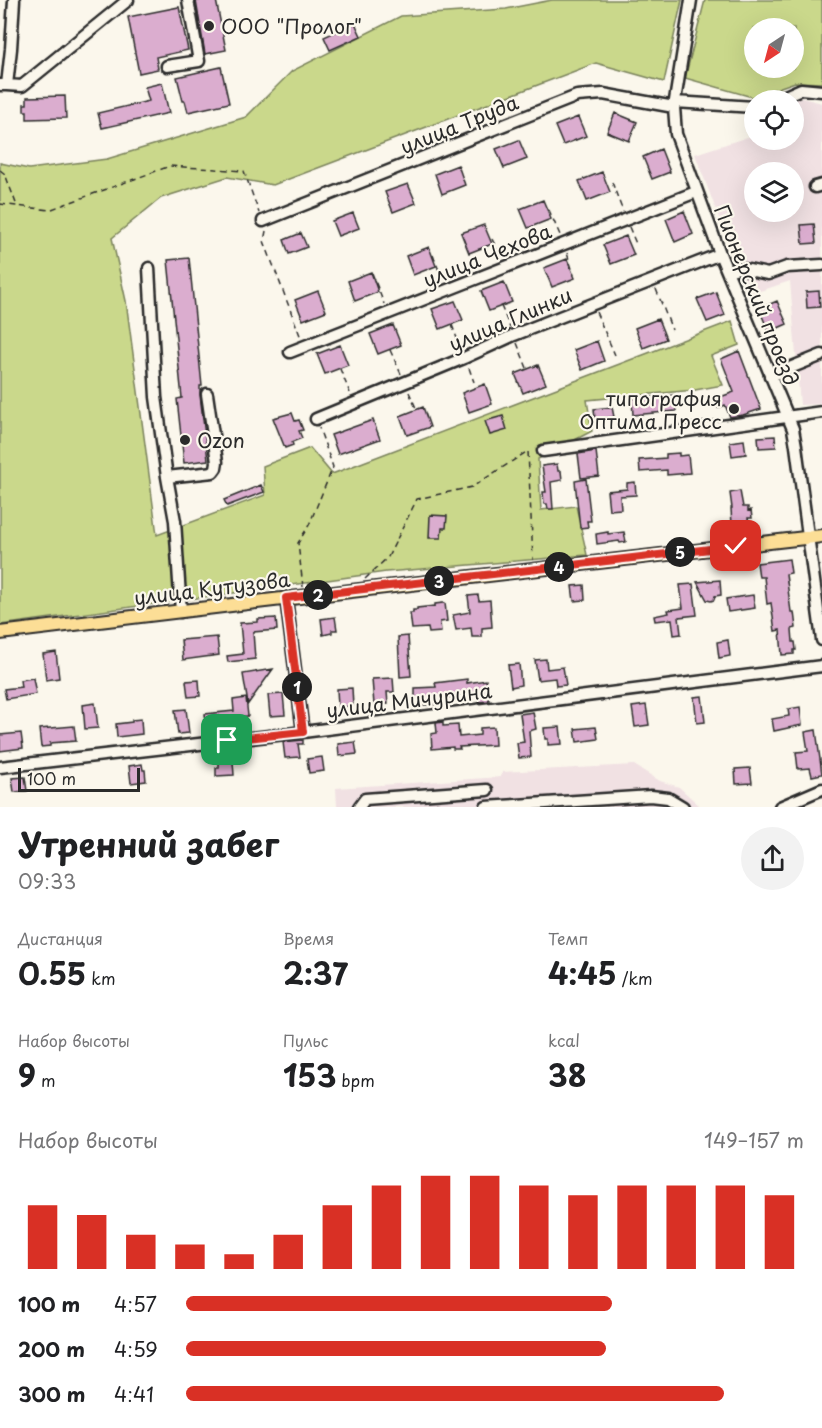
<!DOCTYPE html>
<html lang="ru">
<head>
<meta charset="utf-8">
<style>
  :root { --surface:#fff; --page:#f2f2f2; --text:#202124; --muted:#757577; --accent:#d93025 }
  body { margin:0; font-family:"Playpen Sans",sans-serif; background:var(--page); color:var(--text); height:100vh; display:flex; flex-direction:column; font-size:22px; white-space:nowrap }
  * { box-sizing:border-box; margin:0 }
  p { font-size:20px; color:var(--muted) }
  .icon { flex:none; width:33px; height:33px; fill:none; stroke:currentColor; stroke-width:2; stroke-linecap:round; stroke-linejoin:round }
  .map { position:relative; height:807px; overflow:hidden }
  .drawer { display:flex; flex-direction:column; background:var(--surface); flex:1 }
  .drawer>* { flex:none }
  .needle { width:39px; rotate:216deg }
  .controls { position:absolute; left:744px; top:18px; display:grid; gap:12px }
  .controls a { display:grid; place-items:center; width:60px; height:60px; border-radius:50%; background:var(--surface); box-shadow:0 6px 24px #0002; font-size:30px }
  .scale { position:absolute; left:18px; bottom:15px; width:122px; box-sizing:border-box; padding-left:6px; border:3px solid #2b2b2b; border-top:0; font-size:16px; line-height:21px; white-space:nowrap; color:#2b2b2b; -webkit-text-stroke:4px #fbf7ec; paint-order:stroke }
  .pin { position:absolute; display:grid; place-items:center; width:51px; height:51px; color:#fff; margin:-26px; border-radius:12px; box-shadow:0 3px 9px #0006 }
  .km { position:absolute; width:30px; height:30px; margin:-15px; border-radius:50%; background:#222; color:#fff; font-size:16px; line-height:30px; text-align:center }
  .round { display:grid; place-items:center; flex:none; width:63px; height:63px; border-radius:32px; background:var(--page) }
  .summary { display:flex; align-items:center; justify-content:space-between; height:102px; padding:0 18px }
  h1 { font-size:33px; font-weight:700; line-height:45px }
  .stats { display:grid; grid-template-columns:repeat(3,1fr); gap:9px; height:102px; padding:6px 18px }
  .stats div { display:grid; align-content:center }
  .stats b { font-size:30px; font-weight:700 }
  .stats small { font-size:16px; font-weight:400 }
  .stats p { font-size:16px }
  .chart { height:168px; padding:12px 18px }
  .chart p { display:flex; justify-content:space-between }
  .chart svg { width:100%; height:108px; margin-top:6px; stroke:var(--accent); stroke-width:6 }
  ul { padding:0 18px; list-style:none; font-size:20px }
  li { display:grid; grid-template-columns:96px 72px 1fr; align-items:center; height:45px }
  li i { height:15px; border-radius:8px; background:var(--accent) }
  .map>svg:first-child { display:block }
</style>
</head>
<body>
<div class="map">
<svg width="822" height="807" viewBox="0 0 822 807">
  <rect width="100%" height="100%" fill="#fbf7ec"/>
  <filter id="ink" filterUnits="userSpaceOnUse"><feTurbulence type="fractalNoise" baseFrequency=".0167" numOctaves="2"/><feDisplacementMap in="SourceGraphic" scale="12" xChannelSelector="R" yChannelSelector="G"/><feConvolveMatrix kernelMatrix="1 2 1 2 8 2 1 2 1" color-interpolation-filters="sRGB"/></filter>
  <g filter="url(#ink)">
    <path fill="#f1e1e3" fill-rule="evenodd" d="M798,97L822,103V404L800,405L790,281L748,295L695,154L751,136L754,132V140H794V100H789ZM754,172H794V212H754Z
      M634,765L660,781L679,787L701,807H337L336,788L501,777L502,772Z"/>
    <path fill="#cad88b" stroke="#7a825b" stroke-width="1.5" fill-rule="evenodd" d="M552,0H682L664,82L596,63L273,185L227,177L161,198L112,238L126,301L157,535L265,495L263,466L310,448L332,474L732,321L739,345L711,356L723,385L695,390L587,400L592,431L538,459L541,510L576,506L587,555L386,572L0,625V163L29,169L107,159L246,117L292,71L401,16L506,9Z
      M705,0H822V83L795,82L752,97L685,78ZM754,28H794V68H754Z"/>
    <path fill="#dbadcf" stroke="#2b2b2b" stroke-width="1.5" d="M202,0H216L226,50L205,54L196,1Z
      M179,7L188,50L156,57L158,69L139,73L128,17Z
      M355,23L361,36L330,50L324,37Z
      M221,67L229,103L188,112L185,101H183L177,77Z
      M162,83L169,113L102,128L98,113L149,101L145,87Z
      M65,96L66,118L27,119V111H24V104H27V97Z
      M615,113L637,122L629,141L607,132Z
      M578,117L586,136L563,145L555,126Z
      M519,140L527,159L504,168L496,149Z
      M661,149L670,172L652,179L643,157Z
      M458,165L465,185L442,194L435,174Z
      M602,172L610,192L587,201L579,181Z
      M408,184L416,203L393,212L385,192Z
      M543,200L551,219L528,228L520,209Z
      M684,211L693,234L675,242L666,219Z
      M353,213L359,228L338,236L332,221Z
      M814,224L816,243L803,244L801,225Z
      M484,225L492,244L469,253L461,233Z
      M301,233L307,247L289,254L284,240Z
      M626,236L634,255L611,264L603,245Z
      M429,247L436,266L413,275L406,256Z
      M189,258L202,386H200V395L208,460L184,463L177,399L182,398L168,260Z
      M567,259L575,278L552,287L544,268Z
      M371,272L378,292L355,301L348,281Z
      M504,282L512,302L489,311L481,291Z
      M318,291L326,311L303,320L295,300Z
      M819,291L820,307L807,308L806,292Z
      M716,292L725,315L707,322L697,299Z
      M455,301L463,320L440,329L432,309Z
      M777,301L787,324L769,332L759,309Z
      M658,319L666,339L643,348L635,328Z
      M393,325L401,345L378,354L370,334Z
      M597,341L604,361L582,370L574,350Z
      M340,345L348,365L325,374L317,354Z
      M739,351L761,409L743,415L730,417L725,405L718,408L715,399L734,392L721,359Z
      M538,365L546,384L523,393L515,374Z
      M485,384L492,404L469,412L462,393Z
      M675,395L676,411L633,415L632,399Z
      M423,407L430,427L407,435L400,416Z
      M612,407L614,417L595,419L594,409Z
      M292,413L295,421L299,420L303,430L299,431L302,438L292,442L293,445L285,448L273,418Z
      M503,416L507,430L490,435L485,421Z
      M373,420L380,439L338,454L331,435Z
      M775,436L776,447L759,448L758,437Z
      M744,440L746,454L732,456L730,442Z
      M596,451L599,476L581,478L578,454Z
      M679,453V456L688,455L690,473L667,475V470L640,472L639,460L666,458V454Z
      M557,464L558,471H561L562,480L551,482L553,509H548L547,504H544L543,492H546L542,466Z
      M586,479L591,521H587L588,527L580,528L575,481Z
      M635,482L636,495L620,496L621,509L609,510L607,491L627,489V483Z
      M261,485L264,492L227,506L224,500Z
      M740,491L743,507H748V511L751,510L752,518H748L749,524L732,525L731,508H732L730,493Z
      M430,515L447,516L446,528H442L441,538H429Z
      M608,532V534L624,532L626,542L620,543L619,541L597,544L596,534Z
      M789,559L791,573L786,574L791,612H794L796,628L792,629L793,642H795L796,650H794V654L782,655L780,630L775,631L771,603L767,604L764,577H759L757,563Z
      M720,580L721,595L715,596L714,600L711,601L707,600L697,582Z
      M693,584L697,615L679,617L681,634L674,635L672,619L655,621L654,616L669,613L668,610L683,608L680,585Z
      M584,585L585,600L574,601L572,586Z
      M478,595L479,601L490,600L492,627L482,628V637H472L471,628L456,630L453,615L470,612L468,596Z
      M753,595L755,608L728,612L726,599Z
      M443,603H445L447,621L440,622L441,632L429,633L428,628L412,629L410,613H413V610H417V608L435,606V604Z
      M335,617L337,630H332V633L323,635L321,619Z
      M276,618L277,630L253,632L255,659L228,662L227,656L243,654L240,623L258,622V619Z
      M408,636L411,676L400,677L398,637Z
      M217,637L219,655L183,660L181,640Z
      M728,640L730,656L719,658L717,642Z
      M56,652L59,678L46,680L43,654Z
      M546,659L547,669L563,667L566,685L556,686L555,678L538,680L535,660Z
      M519,664L521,685L511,687L508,665Z
      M273,669L248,704L243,674Z
      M33,678L36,694L6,699L4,689L21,687L20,680Z
      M393,678L394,692H387L388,704L374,705L372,679Z
      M467,679V683L486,680L489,701L479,702L478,694L444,698L445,704L420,705V701H415V688L436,687L435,683Z
      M199,680L200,696L188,697L186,681Z
      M352,688L353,706L338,707L337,689Z
      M283,694L285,715L270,716L268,695Z
      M702,696L705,722L697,723L694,697Z
      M246,698L248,716L231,718L232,727L207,730L205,714L234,711L233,700Z
      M95,703L98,728L85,729L83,705Z
      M646,705L649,725L635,727L632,707Z
      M800,707L802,725L774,731L772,719L789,716L788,709Z
      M186,709L189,733L178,734L175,710Z
      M533,712L536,729L529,731L531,757L519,758L517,743L524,742L520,714Z
      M141,719L142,734L117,737L116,724L132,722V720Z
      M443,722V726L458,725L459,737L480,735V728L494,727L495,745L459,747L460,749H453V747L432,749L431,734L437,733L436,723Z
      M74,726L76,741L50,743V746L41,747L39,729Z
      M560,727L562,744L548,745V739H545L544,728Z
      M596,727L598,739L577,742L575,729Z
      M816,730L822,774L812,776L810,768L798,769L796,752L808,751L805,732Z
      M21,733L23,748L0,751V735Z
      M303,740V744H298L300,757L285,758L283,742Z
      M355,742L357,754L339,756L338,744Z
      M322,757L324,771L309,773L307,759Z
      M219,762H233L234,775L216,776V768H219Z
      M142,764L143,770H145L146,781L131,783L129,766Z
      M750,768L752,783L736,784L735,769Z
      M25,777L27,791L14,792L12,778Z"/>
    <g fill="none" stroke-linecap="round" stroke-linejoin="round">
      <g stroke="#2b2b2b" stroke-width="15">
        <path id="minor" d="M691,0L674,107L676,134L722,259L793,429L796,446L822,640
          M167,66L199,61L188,0
          M0,85H7L11,49L14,0
          M7,85L22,86L128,0
          M776,100L801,89L822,91
          M675,102L754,107
          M815,187L822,185
          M263,221L577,96L603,94L674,107
          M149,268L156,397L167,477L175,521L181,612
          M727,271L739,268L768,274L787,267L822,265
          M290,352L696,192
          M770,376L822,355
          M316,419L464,358L514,335L720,254
          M543,451L822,412
          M167,477L213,472L216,468L217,462L207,394
          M286,598L303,732
          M0,767L303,732L822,666
          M359,807L365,799L487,790
          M486,807L651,796L668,798L683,807
          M780,807L822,789"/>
      </g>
      <g stroke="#2b2b2b" stroke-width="16">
        <path id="major" d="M0,633L265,601L822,536"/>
      </g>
      <path stroke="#2b2b2b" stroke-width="1.5" stroke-dasharray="6 4.5" stroke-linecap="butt" d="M0,170L5,174L17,206
        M612,182L623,212
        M0,204L49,210L170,166L244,171L259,213
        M549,210L560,235
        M629,227L637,246
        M266,231L264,241L301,338
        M492,239L501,258
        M567,253L574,275
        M433,255L443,281
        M372,273L384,304
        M656,289L672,330
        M501,306L510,328
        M596,312L615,355
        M452,325L461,349
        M517,343L527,368
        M390,350L401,374
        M469,368L474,382
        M340,369L350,393
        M409,392L416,408
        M365,579L388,557L417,499L472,487L528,451L533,560
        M303,587L298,543L309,525L333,467L319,428"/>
      <use href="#minor" stroke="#fbf7ec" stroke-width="10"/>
      <use href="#major" stroke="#fcde96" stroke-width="12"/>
    </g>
  </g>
  <g fill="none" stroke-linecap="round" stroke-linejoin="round" filter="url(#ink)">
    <g stroke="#fff" stroke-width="12">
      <path id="route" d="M227,740L303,732L286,598L736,546"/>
    </g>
    <use href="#route" stroke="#d93025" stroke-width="8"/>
  </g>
  <g fill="#2b2b2b" stroke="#fbf7ec" stroke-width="2">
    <circle cx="209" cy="26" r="6"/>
    <circle cx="734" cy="409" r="6"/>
    <circle cx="185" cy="440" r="6"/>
  </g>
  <g text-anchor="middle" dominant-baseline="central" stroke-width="4.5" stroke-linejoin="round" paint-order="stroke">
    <g font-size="20" fill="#2b2b2b" stroke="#fbf7ec" text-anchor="start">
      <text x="221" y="26">ООО "Пролог"</text>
      <text x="722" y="398" text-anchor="end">типография<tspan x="722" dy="23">Оптима Пресс</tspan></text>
      <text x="197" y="440">Ozon</text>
    </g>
    <g font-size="20" fill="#2b2b2b" stroke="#fbf7ec">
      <text transform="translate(459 124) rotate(-22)">улица Труда</text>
      <text transform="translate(487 255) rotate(-22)">улица Чехова</text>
      <text transform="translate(757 295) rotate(68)">Пионерский проезд</text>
      <text transform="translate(510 319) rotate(-23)">улица Глинки</text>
      <text transform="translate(212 588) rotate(-7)">улица Кутузова</text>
      <text transform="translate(409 700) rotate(-7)">улица Мичурина</text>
    </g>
  </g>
</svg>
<div class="controls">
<a><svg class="needle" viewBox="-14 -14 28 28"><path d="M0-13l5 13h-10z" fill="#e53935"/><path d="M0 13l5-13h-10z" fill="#757577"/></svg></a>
<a><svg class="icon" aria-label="locate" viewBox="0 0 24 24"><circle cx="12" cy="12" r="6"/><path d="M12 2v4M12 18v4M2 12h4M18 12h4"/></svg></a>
<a><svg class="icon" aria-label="layers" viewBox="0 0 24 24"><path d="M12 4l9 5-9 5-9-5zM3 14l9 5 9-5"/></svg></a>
</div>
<div class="scale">100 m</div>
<div class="pin" style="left:227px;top:740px;background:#1e9e55"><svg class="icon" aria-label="arrive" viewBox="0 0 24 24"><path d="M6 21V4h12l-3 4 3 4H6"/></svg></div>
<div class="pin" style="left:736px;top:546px;background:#d93025"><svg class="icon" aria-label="check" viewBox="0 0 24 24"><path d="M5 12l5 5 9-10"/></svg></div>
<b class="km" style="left:297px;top:687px">1</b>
<b class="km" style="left:318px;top:595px">2</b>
<b class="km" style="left:439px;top:581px">3</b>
<b class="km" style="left:559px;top:567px">4</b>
<b class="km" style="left:680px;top:552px">5</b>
</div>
<section class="drawer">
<div class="summary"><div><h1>Утренний забег</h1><p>09:33</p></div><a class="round"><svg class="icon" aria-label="share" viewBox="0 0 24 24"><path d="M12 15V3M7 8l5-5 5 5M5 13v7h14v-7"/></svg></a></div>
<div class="stats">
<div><p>Дистанция</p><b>0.55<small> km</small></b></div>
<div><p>Время</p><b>2:37</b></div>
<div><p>Темп</p><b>4:45<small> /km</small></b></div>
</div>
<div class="stats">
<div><p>Набор высоты</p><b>9<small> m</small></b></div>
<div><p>Пульс</p><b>153<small> bpm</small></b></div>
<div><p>kcal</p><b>38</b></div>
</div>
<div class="chart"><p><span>Набор высоты</span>149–157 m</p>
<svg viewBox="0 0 160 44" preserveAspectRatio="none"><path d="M5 44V18M15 44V22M25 44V30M35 44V34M45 44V38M55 44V30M65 44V18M75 44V10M85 44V6M95 44V6M105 44V10M115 44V14M125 44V10M135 44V10M145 44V10M155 44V14"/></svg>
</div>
<ul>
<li><b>100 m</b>4:57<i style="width:69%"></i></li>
<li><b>200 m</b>4:59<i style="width:68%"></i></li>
<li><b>300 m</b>4:41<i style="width:87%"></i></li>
</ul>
</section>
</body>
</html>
